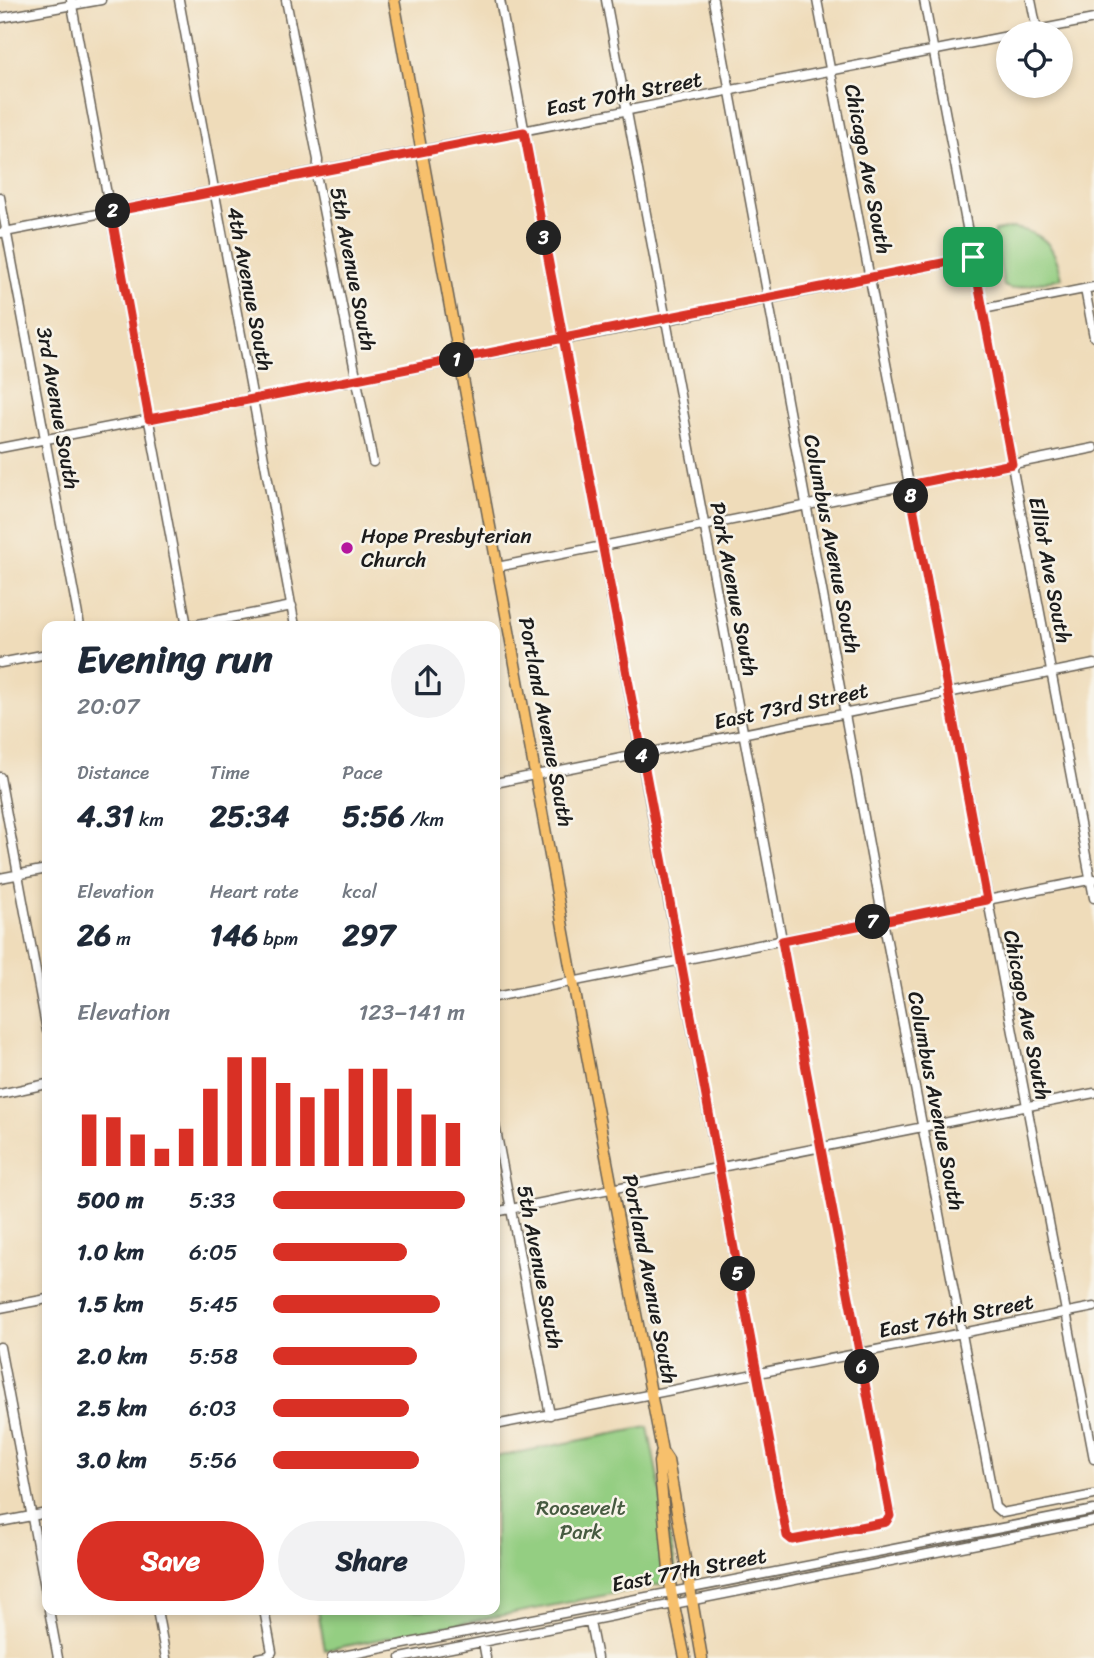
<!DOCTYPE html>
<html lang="en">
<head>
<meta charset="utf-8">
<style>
  :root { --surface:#fff; --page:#f2f2f3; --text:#1f2937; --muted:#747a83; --accent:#d93025 }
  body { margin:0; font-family:Sriracha,sans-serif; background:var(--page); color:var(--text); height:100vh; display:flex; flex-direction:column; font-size:26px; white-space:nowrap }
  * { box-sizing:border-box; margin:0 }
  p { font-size:23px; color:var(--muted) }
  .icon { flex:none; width:38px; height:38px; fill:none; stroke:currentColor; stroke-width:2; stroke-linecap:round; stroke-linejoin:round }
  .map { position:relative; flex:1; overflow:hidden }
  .details { position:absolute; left:42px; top:621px; width:458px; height:994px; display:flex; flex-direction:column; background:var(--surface); border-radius:14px; box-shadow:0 4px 10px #0003 }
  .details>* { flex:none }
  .fabs { position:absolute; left:996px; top:21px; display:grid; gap:14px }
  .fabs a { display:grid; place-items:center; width:77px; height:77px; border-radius:50%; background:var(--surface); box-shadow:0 4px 10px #0003; font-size:35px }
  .pin { position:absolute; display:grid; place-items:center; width:60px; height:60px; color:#fff; margin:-30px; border-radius:14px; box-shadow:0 4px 10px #0006 }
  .km { position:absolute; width:35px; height:35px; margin:-18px; border-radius:50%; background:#222; color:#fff; font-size:19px; line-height:35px; text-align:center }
  .round { display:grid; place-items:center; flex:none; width:74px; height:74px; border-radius:37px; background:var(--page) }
  .summary { display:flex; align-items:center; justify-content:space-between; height:119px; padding:0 35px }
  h1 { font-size:38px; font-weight:700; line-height:52px }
  .figures { display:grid; grid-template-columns:repeat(3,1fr); gap:10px; height:119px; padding:7px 35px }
  .figures div { display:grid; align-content:center }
  .figures b { font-size:30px; font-weight:700 }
  .figures small { font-size:19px; font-weight:400 }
  .figures p { font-size:19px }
  .chart { height:196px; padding:14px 35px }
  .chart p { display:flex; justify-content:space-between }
  .chart svg { width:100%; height:126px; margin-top:7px; stroke:var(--accent); stroke-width:6 }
  .primary-button { display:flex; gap:14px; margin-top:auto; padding:14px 35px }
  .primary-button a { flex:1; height:80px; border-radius:42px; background:var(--accent); color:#fff; font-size:28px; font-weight:700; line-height:80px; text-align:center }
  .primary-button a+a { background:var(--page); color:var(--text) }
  ul { padding:0 35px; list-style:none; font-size:23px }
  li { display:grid; grid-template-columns:112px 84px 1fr; align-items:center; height:52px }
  li i { height:18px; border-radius:9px; background:var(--accent) }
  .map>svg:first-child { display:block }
</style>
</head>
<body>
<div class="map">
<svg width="1094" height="1658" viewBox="0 0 1094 1658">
  <rect width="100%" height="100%" fill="#f7f3e8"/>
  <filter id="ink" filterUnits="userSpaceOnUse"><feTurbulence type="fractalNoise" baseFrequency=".0143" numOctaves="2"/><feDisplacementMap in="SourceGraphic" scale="14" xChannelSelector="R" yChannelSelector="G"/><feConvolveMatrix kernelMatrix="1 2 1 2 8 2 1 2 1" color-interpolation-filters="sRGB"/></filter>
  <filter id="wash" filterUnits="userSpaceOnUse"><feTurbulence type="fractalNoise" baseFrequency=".00686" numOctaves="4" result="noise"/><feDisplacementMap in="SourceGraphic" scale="28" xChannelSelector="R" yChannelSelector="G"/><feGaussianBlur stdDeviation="1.57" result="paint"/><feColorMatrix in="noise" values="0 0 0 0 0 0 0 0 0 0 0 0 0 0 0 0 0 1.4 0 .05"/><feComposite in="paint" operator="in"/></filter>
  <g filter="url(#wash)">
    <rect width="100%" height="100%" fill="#efdcba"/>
    <path fill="#94ce82" stroke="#58754f" stroke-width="2" d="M1013,228C1046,233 1055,247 1062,278L1011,289L1004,286L994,231Z
      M648,1427L678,1581L325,1650L318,1610H495V1457Z"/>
  </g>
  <g filter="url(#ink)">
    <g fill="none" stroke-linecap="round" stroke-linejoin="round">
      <g stroke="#665f53" stroke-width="11">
        <path id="minor" d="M71,0L187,626
          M179,0L295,626
          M286,0L318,160L317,179L373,462
          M500,0L787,1536L792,1540L886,1522L890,1516L606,0
          M713,0L883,920L995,1507L1002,1513L1094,1495
          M817,0L1094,1459
          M924,0L1094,898
          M1031,0L1037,30
          M0,18L101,0
          M1022,33L1094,19
          M0,197L80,626
          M0,233L1008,36
          M1085,289L1094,337
          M983,309L1094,287
          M0,448L666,320L973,257
          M497,567L1094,448
          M188,626L292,606
          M0,663L47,654
          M0,777L47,1031
          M495,783L1094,664
          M0,878L47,869
          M495,997L1094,879
          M0,1094L47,1084
          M495,1125L550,1415
          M495,1212L1094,1093
          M0,1308L47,1299
          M0,1347L47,1598
          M495,1425L1094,1307
          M0,1522L47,1513
          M49,1610L58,1658
          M157,1610L166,1658
          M590,1622L597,1658
          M483,1642L486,1658
          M258,1658L268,1656L272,1652L264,1610
          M332,1658L1094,1510
          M401,1658L1094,1521"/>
      </g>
      <g stroke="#665f53" stroke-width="13">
        <path id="major" d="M394,0L573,982L662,1451L668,1460L702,1658
          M662,1451L659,1462L671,1591L685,1658"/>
      </g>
      <use href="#minor" stroke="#fff" stroke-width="8"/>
      <use href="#major" stroke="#f7c06c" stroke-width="10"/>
    </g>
  </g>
  <g fill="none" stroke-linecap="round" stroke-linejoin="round" filter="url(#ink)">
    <g stroke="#fff" stroke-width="14">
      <path id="route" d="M973,257C698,311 424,367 149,419L111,212L524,132C615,599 701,1068 787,1536L792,1540L886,1522L890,1516L782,941L987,900L909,485L1012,464L973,257"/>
    </g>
    <use href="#route" stroke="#d93025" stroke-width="9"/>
  </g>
  <circle fill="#b5179e" stroke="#f7f3e8" stroke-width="2.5" cx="347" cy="548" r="7"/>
  <g text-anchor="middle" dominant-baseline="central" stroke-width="5" stroke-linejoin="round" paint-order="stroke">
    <g font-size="21" fill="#1c1c1c" stroke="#f7f3e8">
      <text transform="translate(624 94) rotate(-11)">East 70th Street</text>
      <text transform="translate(868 169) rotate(79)">Chicago Ave South</text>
      <text transform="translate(353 269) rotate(79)">5th Avenue South</text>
      <text transform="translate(250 289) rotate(79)">4th Avenue South</text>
      <text transform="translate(58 408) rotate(80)">3rd Avenue South</text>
      <text transform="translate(832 544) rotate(79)">Columbus Avenue South</text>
      <text transform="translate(1050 570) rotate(79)">Elliot Ave South</text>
      <text transform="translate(734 589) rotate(79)">Park Avenue South</text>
      <text transform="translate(791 706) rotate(-12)">East 73rd Street</text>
      <text transform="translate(546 722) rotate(79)">Portland Avenue South</text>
      <text transform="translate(1027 1015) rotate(79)">Chicago Ave South</text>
      <text transform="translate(936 1101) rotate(79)">Columbus Avenue South</text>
      <text transform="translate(540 1267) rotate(79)">5th Avenue South</text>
      <text transform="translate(650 1279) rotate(79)">Portland Avenue South</text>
      <text transform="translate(956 1316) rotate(-11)">East 76th Street</text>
      <text transform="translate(689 1570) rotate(-11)">East 77th Street</text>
    </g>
    <g font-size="21" fill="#1c1c1c" stroke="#f7f3e8" text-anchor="start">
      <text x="361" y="536">Hope Presbyterian<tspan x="361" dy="24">Church</tspan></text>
    </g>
    <g font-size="21" fill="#465a40" stroke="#f7f3e8">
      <text x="581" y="1508">Roosevelt<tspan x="581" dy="24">Park</tspan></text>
    </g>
  </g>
</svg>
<div class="fabs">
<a><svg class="icon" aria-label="locate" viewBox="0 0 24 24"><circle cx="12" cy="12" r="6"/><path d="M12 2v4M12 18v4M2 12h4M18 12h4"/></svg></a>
</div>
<div class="pin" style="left:973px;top:257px;background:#1e9e55"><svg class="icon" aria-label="arrive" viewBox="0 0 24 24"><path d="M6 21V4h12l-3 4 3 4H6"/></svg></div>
<b class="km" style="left:457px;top:360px">1</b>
<b class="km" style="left:113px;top:211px">2</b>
<b class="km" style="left:544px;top:238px">3</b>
<b class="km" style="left:642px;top:756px">4</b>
<b class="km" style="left:738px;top:1274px">5</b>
<b class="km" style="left:862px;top:1367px">6</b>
<b class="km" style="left:873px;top:922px">7</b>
<b class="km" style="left:911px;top:496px">8</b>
<section class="details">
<div class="summary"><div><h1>Evening run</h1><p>20:07</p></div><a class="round"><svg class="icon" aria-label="share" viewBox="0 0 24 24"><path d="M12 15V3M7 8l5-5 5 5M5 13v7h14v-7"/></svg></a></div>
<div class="figures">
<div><p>Distance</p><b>4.31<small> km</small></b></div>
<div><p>Time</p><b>25:34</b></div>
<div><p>Pace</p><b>5:56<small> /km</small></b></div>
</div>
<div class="figures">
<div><p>Elevation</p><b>26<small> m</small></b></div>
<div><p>Heart rate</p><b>146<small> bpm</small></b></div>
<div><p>kcal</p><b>297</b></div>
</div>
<div class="chart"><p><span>Elevation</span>123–141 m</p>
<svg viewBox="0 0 160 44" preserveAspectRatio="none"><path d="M5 44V26M15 44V27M25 44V33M35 44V38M45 44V31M55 44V17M65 44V6M75 44V6M85 44V15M95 44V20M105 44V17M115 44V10M125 44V10M135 44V17M145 44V26M155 44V29"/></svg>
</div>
<ul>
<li><b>500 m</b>5:33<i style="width:100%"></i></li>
<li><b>1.0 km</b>6:05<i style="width:70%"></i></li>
<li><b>1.5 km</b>5:45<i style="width:87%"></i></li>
<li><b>2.0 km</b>5:58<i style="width:75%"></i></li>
<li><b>2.5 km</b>6:03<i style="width:71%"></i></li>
<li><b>3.0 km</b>5:56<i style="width:76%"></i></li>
</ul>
<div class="primary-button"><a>Save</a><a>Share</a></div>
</section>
</div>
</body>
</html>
